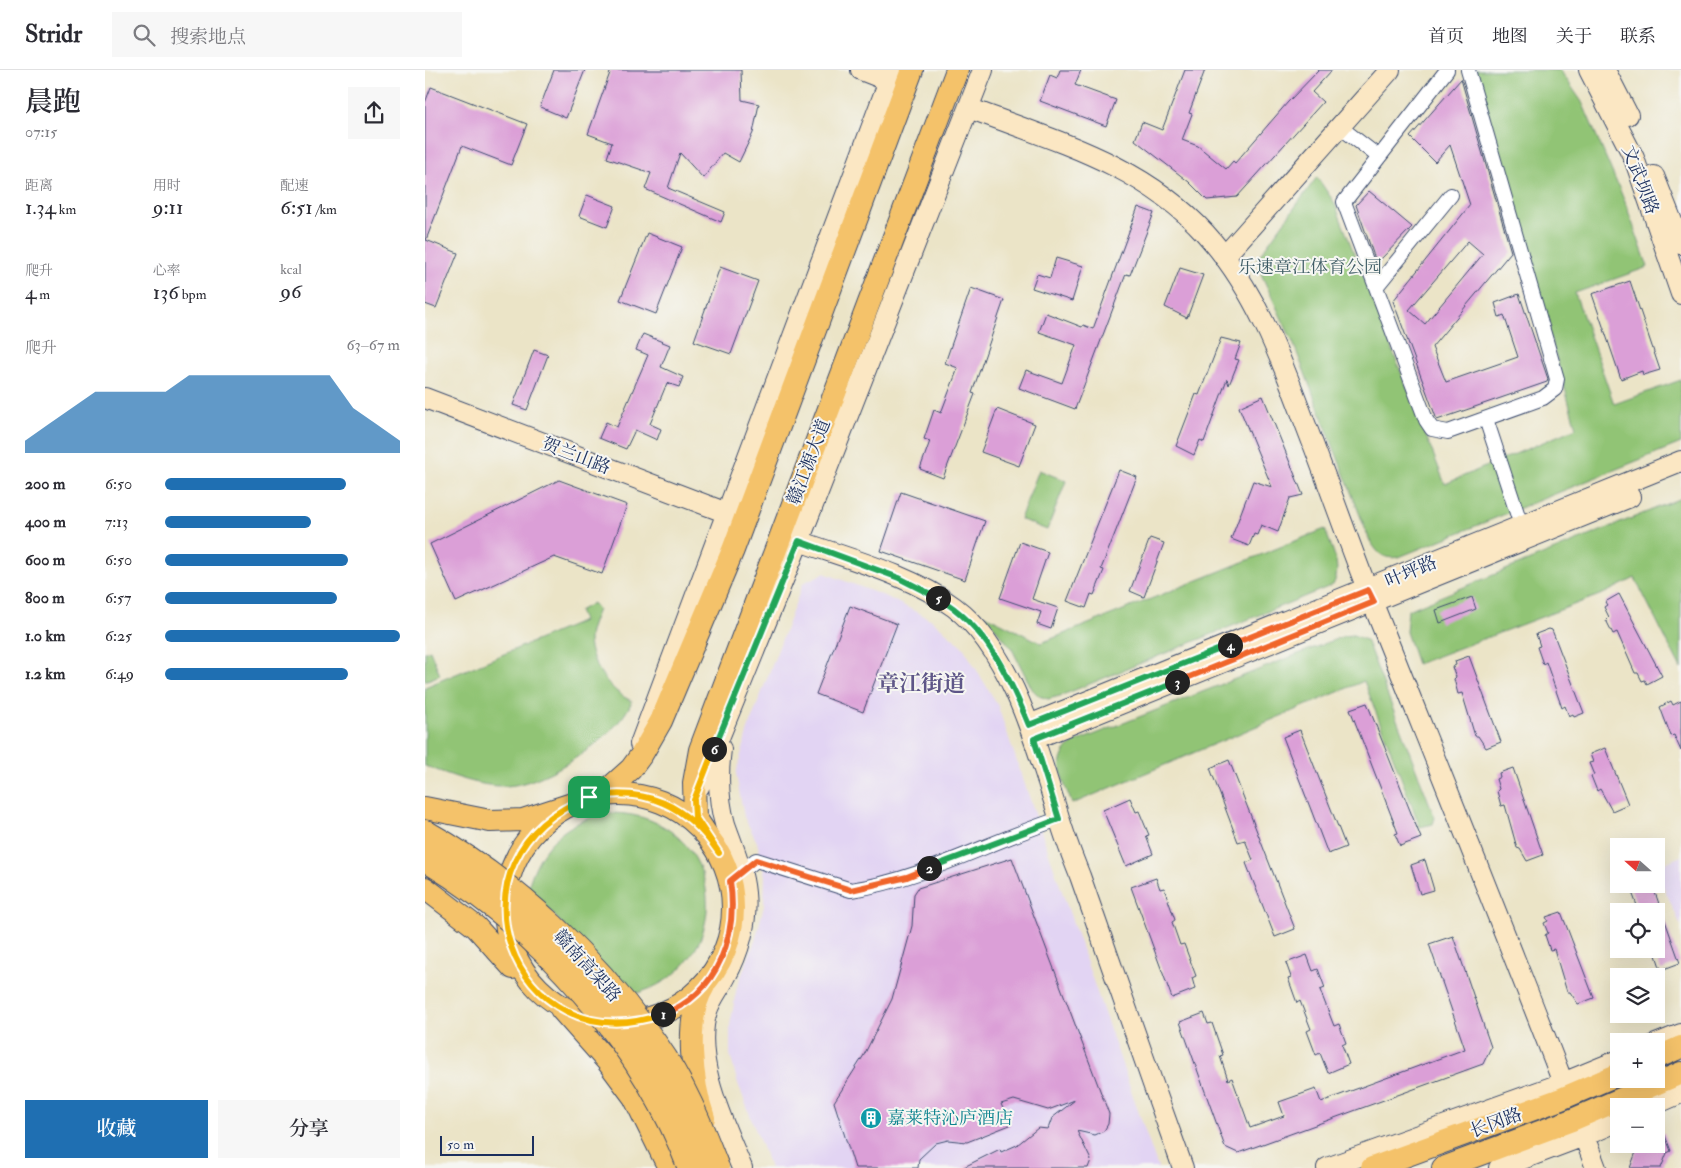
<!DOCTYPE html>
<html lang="zh">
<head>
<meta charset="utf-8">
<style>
  :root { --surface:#fff; --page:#f7f7f7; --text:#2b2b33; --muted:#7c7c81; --line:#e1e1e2; --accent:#1f6fb2 }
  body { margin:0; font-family:"IM FELL Double Pica","Noto Serif SC",serif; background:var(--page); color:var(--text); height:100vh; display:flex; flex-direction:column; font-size:19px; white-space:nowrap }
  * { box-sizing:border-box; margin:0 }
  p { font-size:16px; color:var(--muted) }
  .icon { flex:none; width:28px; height:28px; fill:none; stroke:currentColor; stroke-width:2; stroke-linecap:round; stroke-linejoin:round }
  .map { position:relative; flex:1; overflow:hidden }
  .panel { display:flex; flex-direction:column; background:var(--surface); width:425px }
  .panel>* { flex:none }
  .needle { width:32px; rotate:291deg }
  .tools { position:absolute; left:1185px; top:768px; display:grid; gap:10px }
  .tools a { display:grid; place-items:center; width:55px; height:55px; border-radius:0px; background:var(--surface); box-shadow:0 5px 20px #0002; font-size:25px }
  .scale { position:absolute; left:15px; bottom:12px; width:94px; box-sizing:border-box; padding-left:5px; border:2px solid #1b2f5e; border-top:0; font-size:14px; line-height:18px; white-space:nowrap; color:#1b2f5e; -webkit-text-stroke:4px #f6f6f2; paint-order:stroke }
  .pin { position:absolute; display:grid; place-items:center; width:42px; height:42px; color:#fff; margin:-21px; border-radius:10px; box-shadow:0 2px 8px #0006 }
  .km { position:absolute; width:25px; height:25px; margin:-12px; border-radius:50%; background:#222; color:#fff; font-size:14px; line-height:25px; text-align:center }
  .round { display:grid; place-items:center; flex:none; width:52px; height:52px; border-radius:0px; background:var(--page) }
  .headline { display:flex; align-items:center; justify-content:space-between; height:85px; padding:0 25px }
  h1 { font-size:28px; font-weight:600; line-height:38px }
  .figures { display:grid; grid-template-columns:repeat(3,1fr); gap:8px; height:85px; padding:5px 25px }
  .figures div { display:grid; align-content:center }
  .figures b { font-size:21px; font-weight:600 }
  .figures small { font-size:14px; font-weight:400 }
  .figures p { font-size:14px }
  .chart { height:140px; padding:10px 25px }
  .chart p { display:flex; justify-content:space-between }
  .chart svg { width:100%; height:90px; margin-top:5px; fill:var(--accent); opacity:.7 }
  .primary-button { display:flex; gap:10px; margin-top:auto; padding:10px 25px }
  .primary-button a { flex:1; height:58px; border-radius:0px; background:var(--accent); color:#fff; font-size:20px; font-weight:600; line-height:58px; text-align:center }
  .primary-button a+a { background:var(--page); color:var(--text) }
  ul { padding:0 25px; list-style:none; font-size:16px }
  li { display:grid; grid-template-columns:80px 60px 1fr; align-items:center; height:38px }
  li i { height:12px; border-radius:6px; background:var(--accent) }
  header { display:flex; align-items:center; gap:30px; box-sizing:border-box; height:70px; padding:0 25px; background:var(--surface); border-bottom:1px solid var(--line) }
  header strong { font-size:24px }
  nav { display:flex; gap:28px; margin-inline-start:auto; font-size:18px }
  .search { width:350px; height:45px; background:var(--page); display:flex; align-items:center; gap:12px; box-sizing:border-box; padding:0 18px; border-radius:0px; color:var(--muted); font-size:19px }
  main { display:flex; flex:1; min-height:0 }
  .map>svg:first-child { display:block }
</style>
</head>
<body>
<header>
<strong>Stridr</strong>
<div class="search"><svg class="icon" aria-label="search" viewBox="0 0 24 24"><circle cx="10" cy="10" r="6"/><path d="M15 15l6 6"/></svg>搜索地点</div>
<nav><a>首页</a><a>地图</a><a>关于</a><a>联系</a></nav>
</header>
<main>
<section class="panel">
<div class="headline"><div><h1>晨跑</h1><p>07:15</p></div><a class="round"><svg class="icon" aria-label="share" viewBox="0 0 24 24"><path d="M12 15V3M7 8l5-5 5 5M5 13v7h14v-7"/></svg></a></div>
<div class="figures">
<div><p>距离</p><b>1.34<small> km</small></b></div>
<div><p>用时</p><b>9:11</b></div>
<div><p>配速</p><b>6:51<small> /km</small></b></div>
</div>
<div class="figures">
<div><p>爬升</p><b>4<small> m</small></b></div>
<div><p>心率</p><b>136<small> bpm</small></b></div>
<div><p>kcal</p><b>96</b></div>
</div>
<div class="chart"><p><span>爬升</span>63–67 m</p>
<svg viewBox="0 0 160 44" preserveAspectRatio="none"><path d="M0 44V38L10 30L20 22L30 14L40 14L50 14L60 14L70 6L80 6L90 6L100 6L110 6L120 6L130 6L140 22L150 30L160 38V44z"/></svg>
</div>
<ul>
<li><b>200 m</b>6:50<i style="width:77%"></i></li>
<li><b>400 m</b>7:13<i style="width:62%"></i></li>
<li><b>600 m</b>6:50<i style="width:78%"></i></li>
<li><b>800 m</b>6:57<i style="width:73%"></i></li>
<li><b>1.0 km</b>6:25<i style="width:100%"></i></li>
<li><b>1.2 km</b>6:49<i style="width:78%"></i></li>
</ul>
<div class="primary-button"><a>收藏</a><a>分享</a></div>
</section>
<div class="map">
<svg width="1256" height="1098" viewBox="0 0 1256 1098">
  <rect width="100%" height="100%" fill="#f6f6f2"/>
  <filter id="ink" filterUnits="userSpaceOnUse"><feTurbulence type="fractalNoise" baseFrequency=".02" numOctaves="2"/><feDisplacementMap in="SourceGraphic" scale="10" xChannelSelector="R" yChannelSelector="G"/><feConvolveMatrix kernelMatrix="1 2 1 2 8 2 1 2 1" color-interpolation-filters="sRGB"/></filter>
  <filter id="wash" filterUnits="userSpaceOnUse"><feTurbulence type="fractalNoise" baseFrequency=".0096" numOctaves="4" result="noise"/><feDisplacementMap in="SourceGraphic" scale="20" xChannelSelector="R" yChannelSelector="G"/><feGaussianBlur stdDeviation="1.12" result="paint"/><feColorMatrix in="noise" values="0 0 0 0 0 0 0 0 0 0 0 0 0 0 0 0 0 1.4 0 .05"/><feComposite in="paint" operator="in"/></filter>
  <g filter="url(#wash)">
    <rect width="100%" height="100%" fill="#ebe4c7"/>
    <path fill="#e2d4f3" d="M399,503L462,527L507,550L538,577L572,634L733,1098H345L312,1011L305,984V955L312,917L330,871L339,836L340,806L332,772L319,747L311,704L323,659L378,513Z
      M1256,786V856L1231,800V797Z"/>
    <path fill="#91c475" stroke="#567a6a" d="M1050,0H1135L1157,32L1200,132L1223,197L1150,223L1189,334L1256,310V373L974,487C958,490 953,483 945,471L869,275L837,206L832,189L892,107L909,132L1020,414L1151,358Z
      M614,400L641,411L622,460L595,449Z
      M1256,428V599L1210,508L1180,523L992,594L981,562L983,540Z
      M900,459C906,478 918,496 908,515L635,626L623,629L614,626L607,619L587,579L560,545L616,573Z
      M168,533L173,539C170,549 164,559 164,570C165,593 186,623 207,631C194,666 119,715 81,716C54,717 26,705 0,696V617L158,551L154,541Z
      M928,565L941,570L944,577L1010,748L1008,754L995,757L939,611L647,734C639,711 625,692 648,673L919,566Z
      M5,580L15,605L0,611V582Z
      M186,743C303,744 318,899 205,925L103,818C114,775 143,749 186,743Z"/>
    <g id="blocks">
      <path fill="#db9fd7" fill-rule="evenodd" d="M129,0H160L141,48L115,37Z
        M186,0H316L317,30L334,34L328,63L314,92L298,83L278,108L255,83L243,118L300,142L296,152L220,119L226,103L182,88L187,73L163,64Z
        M635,0H656L650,15L691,30L681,56L615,31L625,5L632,8Z
        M760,0H780L764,43L767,44L757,70L773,76L801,99L808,91L810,93L863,32L894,0H907L887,22L898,32L812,127L782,130L764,112L710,70L717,52L737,60Z
        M1036,9L1086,182L1007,277L1021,312L1093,287L1079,245L1074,247L1070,233L1094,224L1123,309L1122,312L1012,350L968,231L1045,135L1025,75L1010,92L985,67ZM1043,171L1058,184L1000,254L984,240Z
        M6,17L102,54L86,95L37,76L1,170L33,183L11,238L0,234V33Z
        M944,121L987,157L955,190L950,189L931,135Z
        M162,125L190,136L182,157L154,146Z
        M713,137L729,143L705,205L701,204L650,339L594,318L601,300L637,313L651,275L614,262L621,243L657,257L658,255L668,259Z
        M222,163L257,177L231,244L195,230Z
        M631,188L658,196L647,231L607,218L612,204L625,208Z
        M295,197L333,211L306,284L269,271Z
        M755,198L778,205L762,248L740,237Z
        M1205,211L1235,300L1218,305L1217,301L1196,309L1167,224Z
        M546,218L579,230L547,323L550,324L518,408L495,399L505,371L499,369L509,340L516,343L533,298L520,293Z
        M218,264L245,275L236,297L258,307L254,317L242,313L225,354L236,359L232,370L210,360L201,379L174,368L181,352L192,357L223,285L211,280Z
        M796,268L816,273L810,289L814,290L804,315L802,309L779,372L775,370L769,385L751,376L771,324L774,325Z
        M109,280L123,285L102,340L88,335Z
        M838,326L878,425L865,428L853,462L836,455L832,465L829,464L824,476L806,469L828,411L847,417L814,337Z
        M572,339L610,354L594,396L556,382Z
        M694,400L712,407L676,499L679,500L669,525L666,524L661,538L642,531Z
        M134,410L202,435L177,504L129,487L31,532L5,474Z
        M476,422L560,451L540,510L456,481Z
        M725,468L739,473L719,527L705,521Z
        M595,472L623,482L607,529L633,538L626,559L612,554L616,542L575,528Z
        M1194,524L1237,606L1222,614L1220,610L1217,611L1213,603H1210L1192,562L1188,564L1181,550L1184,547L1179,537L1182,535L1180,532Z
        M1047,527L1051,539L1015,553L1011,540Z
        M425,536L472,554L438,642L391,624Z
        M1124,559L1127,560L1159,643L1149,647L1148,644L1144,646L1140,636L1137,638L1121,592L1118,594L1112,577L1115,576L1111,564Z
        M1044,586L1076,672L1061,678L1053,666H1050L1037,623L1033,624L1029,609L1031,607L1027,597L1031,595L1030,591Z
        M1246,631L1248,635L1256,631V681L1249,665L1246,666L1235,637Z
        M942,633L996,768L975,776L970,764L973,763L925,639Z
        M875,660L921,777L903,784L858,667Z
        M1180,678L1203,734L1187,741L1175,719L1172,721L1166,706L1169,705L1164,693L1168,692L1165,684Z
        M804,690L870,859L850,867L821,793L828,790L820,770L813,772L785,698Z
        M1088,698L1118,785L1102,791L1095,779L1092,778L1080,735L1076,736L1072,721L1074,719L1071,709L1075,707L1074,703Z
        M705,728L711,742L714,741L724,765L721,766L728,784L701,796L678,740Z
        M587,788L684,1044L683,1054L679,1061L670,1065L652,1061L666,1090L663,1098H537L575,1079L576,1082L592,1075L613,1058L623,1059L627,1048L650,1030L623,1040L589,1030L576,1034L585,1055L542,1072L523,1070L511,1073L494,1089L493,1098H430L409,1032L439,985L467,929L487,856L489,824L493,818Z
        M1000,790L1009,820L995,824L986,795Z
        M731,808L735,819L739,818L750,850L747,852L755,875L759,874L771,906L767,908L770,919L747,928L706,817Z
        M1204,814H1227L1255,893L1236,900L1229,879H1231V841H1214Z
        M1136,842L1169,928L1153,934L1145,922H1142L1129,879L1125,880L1120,865L1123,863L1119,853L1123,851L1121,847Z
        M1028,866L1066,977L1058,994L813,1083L800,1077L755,952L779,943L783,954L787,953L798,985L795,986L803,1010L807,1008L825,1058L859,1046L854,1032L891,1019L896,1032L1040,979L1004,874Z
        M882,885L888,901L893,899L900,918L895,920L909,956L914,954L921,973L917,975L924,994L903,1003L895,983L891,985L882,961L886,959L875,931L872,933L863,908L866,907L861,893Z
        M1239,1063L1246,1081L1242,1083L1236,1098H1205L1214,1074H1231V1066Z"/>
    </g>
  </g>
  <g filter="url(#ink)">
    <use href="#blocks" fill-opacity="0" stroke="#3a4a6e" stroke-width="1"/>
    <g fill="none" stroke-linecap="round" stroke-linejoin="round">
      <g stroke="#3a4a6e" stroke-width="16">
        <path id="street" d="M1022,0L919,132L1001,350L1007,359L1023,362L1118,328L1130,319L1132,309L1043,0
          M915,57L954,87
          M951,217L1026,125
          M1061,349L1093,446L1098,455
          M305,811L331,790L426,820C499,809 565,771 634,749"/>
      </g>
      <g stroke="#3a4a6e" stroke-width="22">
        <path id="secondary" d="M436,0L464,11
          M1164,0L1209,88L1256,224
          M1180,0L1203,45
          M544,38C629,71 716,93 780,163C829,217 855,285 880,353C901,407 920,462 941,516C1007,682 1074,846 1138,1013
          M1229,106L1256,174
          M799,187L965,0
          M0,328L302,443
          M374,471C424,489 486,505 529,537C586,579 612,678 633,744C639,765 647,786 655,806C689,904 723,1001 758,1098
          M604,655L1256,391
          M609,669L1205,427
          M215,674L468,0
          M296,679C293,703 293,730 300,754C308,777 318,800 320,823C323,852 314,883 300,908C294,919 286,929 282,941C267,990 299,1054 317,1098
          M274,717L374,471L558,0
          M1231,974L1256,964
          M1226,1036L1256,1023
          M1159,1066L1171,1098
          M902,1098L1138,1013L1194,990
          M1074,1098L1159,1066L1194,1051"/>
      </g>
      <g stroke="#3a4a6e" stroke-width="24">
        <path id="primary" d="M80 838a114 114 0 1 1 228 0a114 114 0 1 1-228 0Z
          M0,738L65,751L98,750L178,724L206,699L217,684L236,651L308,480L487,0
          M294,783L270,747L269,713L275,680L532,0
          M0,818L51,857L88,898
          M136,939L183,992L209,1027L244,1098
          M1231,988L1256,977
          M279,1048C267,1015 259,947 279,916
          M947,1098L1136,1029L1194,1004
          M1018,1098L1147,1050L1256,1003"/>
      </g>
      <use href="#street" stroke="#fff" stroke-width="14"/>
      <use href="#secondary" stroke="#fbe7c3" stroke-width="20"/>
      <use href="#primary" stroke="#f4c26a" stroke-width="22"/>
      <g stroke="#3a4a6e" stroke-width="28" stroke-linecap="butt">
        <path id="highway-bridge" d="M0,763C90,813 172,892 230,975C257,1012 275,1056 291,1098
          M0,788C115,857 219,972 266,1098"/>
      </g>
      <use href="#highway-bridge" stroke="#f4c26a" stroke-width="26"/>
    </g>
  </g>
  <g fill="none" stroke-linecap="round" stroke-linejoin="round" filter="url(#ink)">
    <g stroke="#fff" stroke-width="10">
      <path id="split-1" d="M164,727C10,785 86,997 238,944"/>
    </g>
    <g stroke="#fff" stroke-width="10">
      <path id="split-2" d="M238,944C294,924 313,864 305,811L331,790L426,820L482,807L504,798"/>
    </g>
    <g stroke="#fff" stroke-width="10">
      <path id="split-3" d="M504,798L634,749L609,669L752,612"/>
    </g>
    <g stroke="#fff" stroke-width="10">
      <path id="split-4" d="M752,612L949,532L943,520L805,575"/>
    </g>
    <g stroke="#fff" stroke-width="10">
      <path id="split-5" d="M513,528C561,555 584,607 604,655L805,575"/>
    </g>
    <g stroke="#fff" stroke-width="10">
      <path id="split-6" d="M289,679L374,471L474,508L513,528"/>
    </g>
    <g stroke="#fff" stroke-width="10">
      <path id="split-7" d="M164,727C222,717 261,734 294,783L270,747L269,730L289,679"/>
    </g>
    <use href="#split-1" stroke="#f5b400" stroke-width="6"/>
    <use href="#split-2" stroke="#f0652b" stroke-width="6"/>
    <use href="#split-3" stroke="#22a559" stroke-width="6"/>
    <use href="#split-4" stroke="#f0652b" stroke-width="6"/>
    <use href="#split-5" stroke="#22a559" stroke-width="6"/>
    <use href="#split-6" stroke="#22a559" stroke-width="6"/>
    <use href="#split-7" stroke="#f5b400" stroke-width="6"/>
  </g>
  <defs>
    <g id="building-disc" transform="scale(1.125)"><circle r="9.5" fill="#0f9aa8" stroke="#f6f6f2"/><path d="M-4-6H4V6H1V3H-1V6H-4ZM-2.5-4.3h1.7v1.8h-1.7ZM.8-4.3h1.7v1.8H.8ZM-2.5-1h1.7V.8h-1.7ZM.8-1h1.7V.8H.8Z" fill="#fff"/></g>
  </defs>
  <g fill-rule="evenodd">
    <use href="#building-disc" x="446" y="1048"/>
  </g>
  <g text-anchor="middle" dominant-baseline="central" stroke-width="4" stroke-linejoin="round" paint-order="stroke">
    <g font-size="18" fill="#1b2f5e" stroke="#f6f6f2">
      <text transform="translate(1215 110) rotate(69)">文武坝路</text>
      <text transform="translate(151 386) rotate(21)">贺兰山路</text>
      <text transform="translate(384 392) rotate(-69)">赣江源大道</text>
      <text transform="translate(986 502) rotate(-23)">叶坪路</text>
      <text transform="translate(162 896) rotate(48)">赣南高架路</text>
      <text transform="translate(1071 1053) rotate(-20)">长冈路</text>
    </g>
    <g font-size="18" fill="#3e5c65" stroke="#f6f6f2">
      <text x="885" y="197">乐速章江体育公园</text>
    </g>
    <g font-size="18" fill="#0d838f" stroke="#f6f6f2" text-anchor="start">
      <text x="462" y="1048">嘉莱特沁庐酒店</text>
    </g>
    <g font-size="22" font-weight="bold" fill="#5e5688" stroke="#f6f6f2">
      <text x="496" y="614">章江街道</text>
    </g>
  </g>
</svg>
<div class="tools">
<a><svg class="needle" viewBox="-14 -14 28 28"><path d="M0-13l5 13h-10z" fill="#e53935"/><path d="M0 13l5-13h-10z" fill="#7c7c81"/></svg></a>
<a><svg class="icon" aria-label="locate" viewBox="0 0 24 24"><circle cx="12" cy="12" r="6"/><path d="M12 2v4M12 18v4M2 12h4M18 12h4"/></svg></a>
<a><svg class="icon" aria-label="layers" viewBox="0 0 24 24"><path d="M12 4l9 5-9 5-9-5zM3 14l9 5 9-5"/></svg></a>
<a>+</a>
<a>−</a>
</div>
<div class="scale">50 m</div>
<div class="pin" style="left:164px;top:727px;background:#1e9e55"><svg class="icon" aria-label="arrive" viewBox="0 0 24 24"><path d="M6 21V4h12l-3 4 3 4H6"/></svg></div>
<b class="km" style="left:238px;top:944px">1</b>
<b class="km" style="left:504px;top:798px">2</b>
<b class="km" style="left:752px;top:612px">3</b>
<b class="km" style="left:805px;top:575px">4</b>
<b class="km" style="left:513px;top:528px">5</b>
<b class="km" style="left:289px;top:679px">6</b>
</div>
</main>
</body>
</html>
